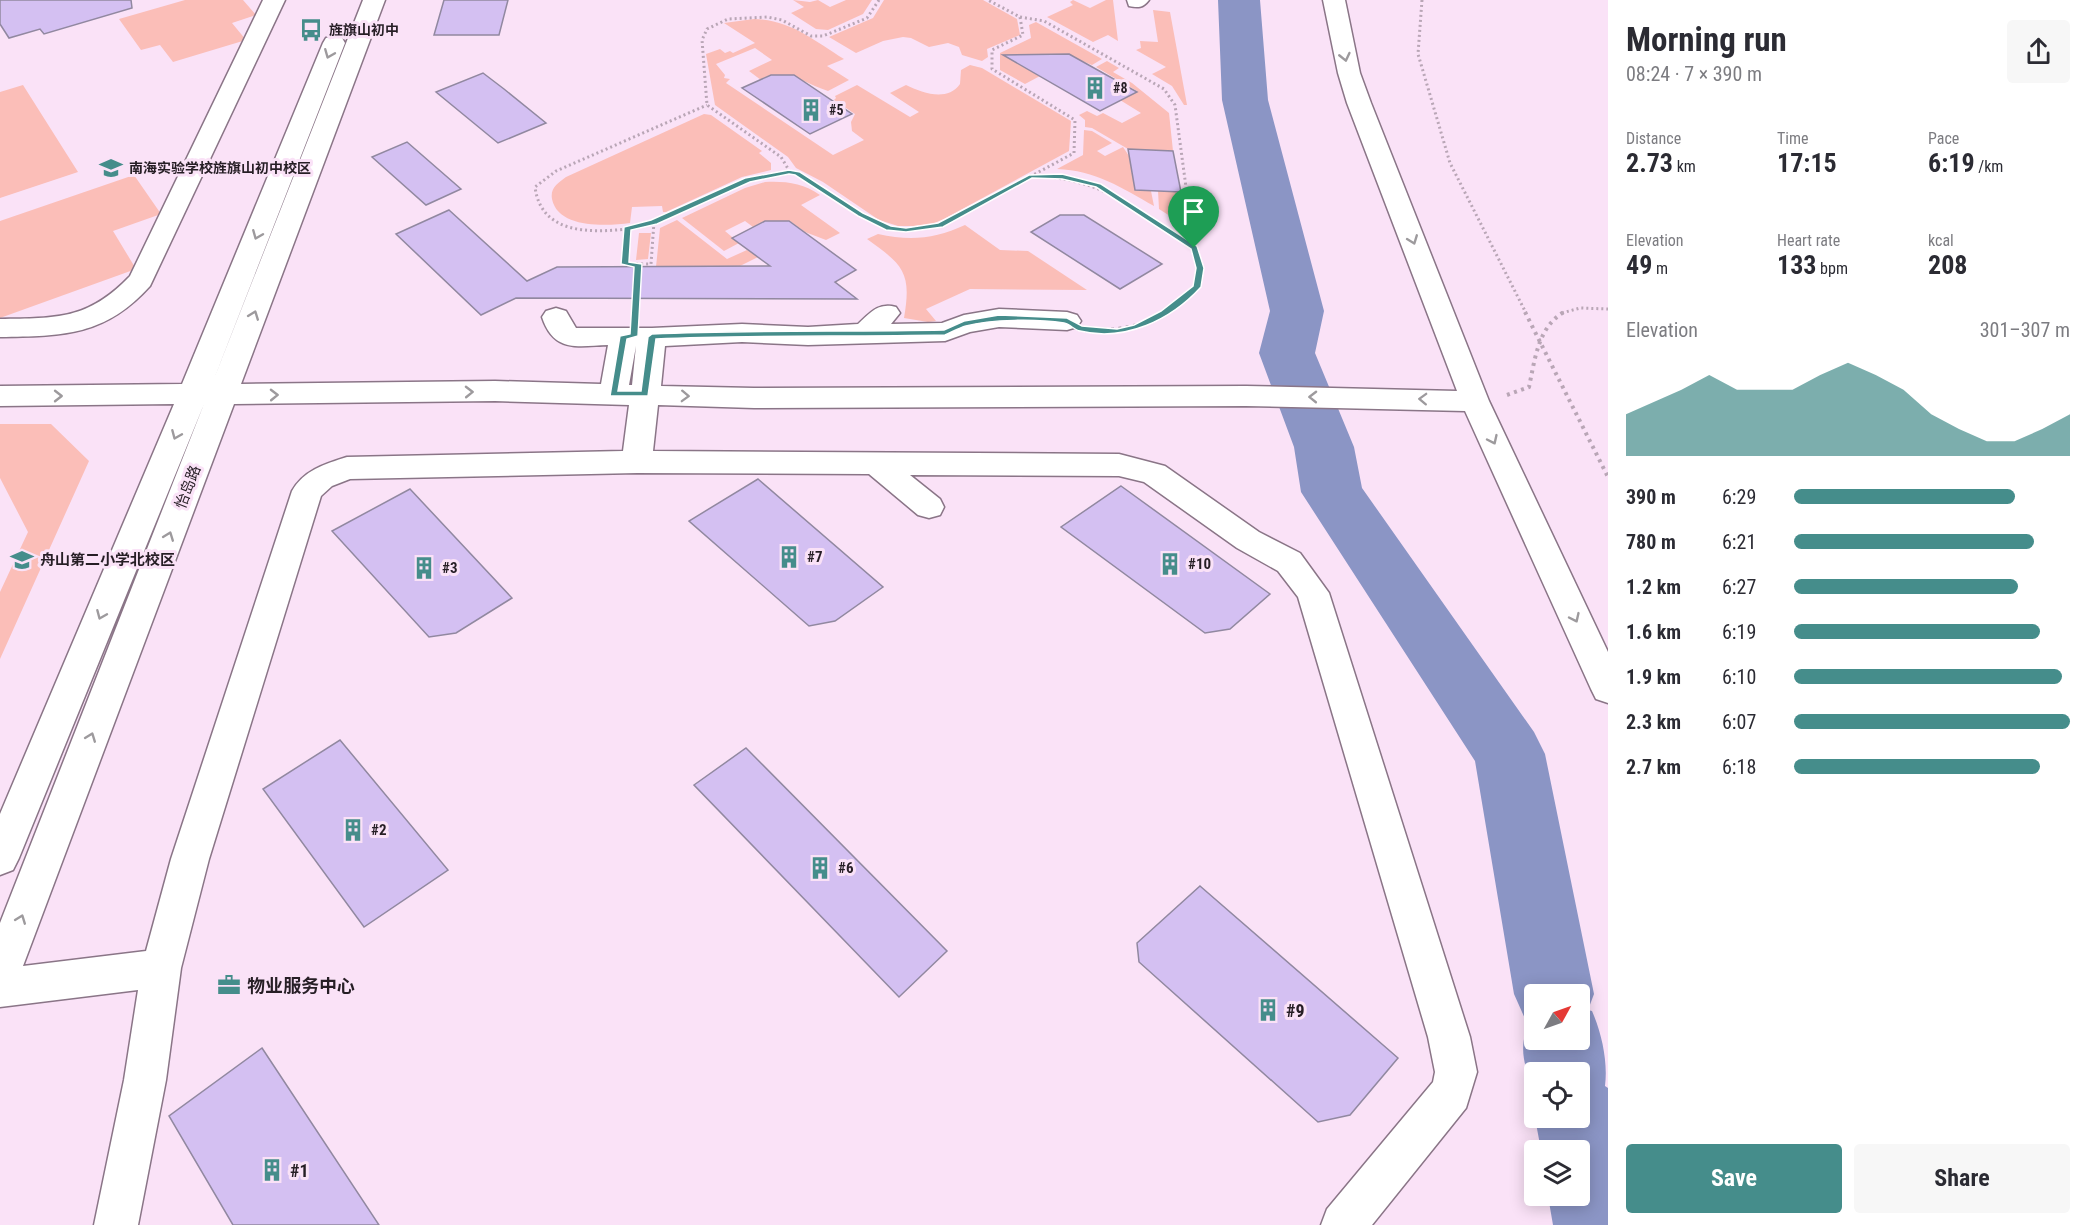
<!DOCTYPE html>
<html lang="en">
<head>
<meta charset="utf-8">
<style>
  :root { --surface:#fff; --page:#f7f7f7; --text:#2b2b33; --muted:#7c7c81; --accent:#458d8b }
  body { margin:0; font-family:"Roboto Condensed","Noto Sans SC",sans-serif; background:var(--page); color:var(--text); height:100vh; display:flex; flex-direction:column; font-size:22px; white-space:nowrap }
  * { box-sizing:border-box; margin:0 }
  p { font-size:20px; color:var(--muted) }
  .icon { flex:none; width:33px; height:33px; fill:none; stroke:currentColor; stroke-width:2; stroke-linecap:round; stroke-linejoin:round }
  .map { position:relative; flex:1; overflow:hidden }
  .drawer { display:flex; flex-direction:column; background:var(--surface); width:480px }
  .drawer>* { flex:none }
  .needle { width:39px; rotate:50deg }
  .controls { position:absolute; left:1524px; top:984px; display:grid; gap:12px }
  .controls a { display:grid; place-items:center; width:66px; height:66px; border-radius:6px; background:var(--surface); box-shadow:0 3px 15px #0003; font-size:30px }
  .pin { position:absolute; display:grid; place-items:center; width:51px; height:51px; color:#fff; margin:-62px -26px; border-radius:50% 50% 50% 0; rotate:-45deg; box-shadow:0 0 6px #0007 }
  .pin .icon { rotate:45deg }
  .round { display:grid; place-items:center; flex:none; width:63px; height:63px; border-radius:6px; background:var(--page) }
  .summary { display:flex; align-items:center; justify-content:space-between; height:102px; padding:0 18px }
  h1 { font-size:33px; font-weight:700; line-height:45px }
  .stats { display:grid; grid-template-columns:repeat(3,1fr); gap:9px; height:102px; padding:6px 18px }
  .stats div { display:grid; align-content:center }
  .stats b { font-size:26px; font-weight:700 }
  .stats small { font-size:16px; font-weight:400 }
  .stats p { font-size:16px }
  .chart { height:168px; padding:12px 18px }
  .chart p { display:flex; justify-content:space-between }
  .chart svg { width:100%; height:108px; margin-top:6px; fill:var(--accent); opacity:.7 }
  .action { display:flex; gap:12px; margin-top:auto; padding:12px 18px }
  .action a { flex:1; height:69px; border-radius:6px; background:var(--accent); color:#fff; font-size:24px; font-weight:700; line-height:69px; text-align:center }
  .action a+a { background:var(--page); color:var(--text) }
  ul { padding:0 18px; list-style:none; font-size:20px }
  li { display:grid; grid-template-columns:96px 72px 1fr; align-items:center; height:45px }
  li i { height:15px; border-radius:8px; background:var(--accent) }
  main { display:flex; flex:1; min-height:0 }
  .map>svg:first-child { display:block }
</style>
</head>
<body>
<main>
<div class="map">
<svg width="1608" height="1225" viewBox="0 0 1608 1225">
  <rect width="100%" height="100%" fill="#fae2f7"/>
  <path fill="#fbbeb8" d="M185,0H243L256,15L232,23L246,40L173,62L160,45L141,50L119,19Z
    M793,0L810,2L818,0L830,7L846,0H872L863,14L828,30L816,29L791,13L804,7Z
    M884,0H983L1017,19L1020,35L987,49L988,57L982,61L962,55L959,47L948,43L929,47L911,38L903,37L883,41L856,53L829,37L873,18Z
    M1073,0L1090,8L1106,0H1113L1118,41L1108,35L1093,42L1047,17L1073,5L1070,2Z
    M1153,10L1170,12L1187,105H1184L1172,86L1152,74L1166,67L1136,50L1141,48L1140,41L1158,42Z
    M754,19C791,20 813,40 844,59L827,66L849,80L828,91C802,83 789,67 761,80L749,71L772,60L755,48L716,64L725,75L724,78L730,79L726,83L833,155L864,140L852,131L851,122L855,114L834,100L836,98L835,96L857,85L910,117L919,112L890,93L906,85C923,93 947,102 960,84L961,70L970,65L982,68L1071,121L1069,151L944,219L932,224L913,226H898L879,220L823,182L796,168L788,157L715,105L706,54L720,49L725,53L730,51L733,53L755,43L724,23Z
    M1036,22L1102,59L1092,65C1072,57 1061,48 1040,59L1032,54L1016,62L1040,76L1025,84L1000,70V53L1031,38L1029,25Z
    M1107,61L1119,68L1113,72L1132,83L1169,113L1173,151L1128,149L1092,128L1085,127V120L1079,115L1087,111L1097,116L1103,113L1122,123L1141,113L1120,100L1137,91L1096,67Z
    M23,85L78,172L0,198V92Z
    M704,114L711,115L762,151L759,153L771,163V170L742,177L666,212H663L662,206L632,207L630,223C607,226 558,229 552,199C550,188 558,183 566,177Z
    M1084,130L1092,131L1112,143L1097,151L1105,156L1123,147L1129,156L1135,190L1151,191L1154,206C1122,188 1095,170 1057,169L1083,155Z
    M134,175L161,214L113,231L136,269L0,318V221Z
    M765,182C785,181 803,183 820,195L801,205L840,233L826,240L805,232L790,221H765L753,227L745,221L725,231L739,243L724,251L682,218L745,188Z
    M1158,191L1181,192L1187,227L1159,209Z
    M677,220L727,259L747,250L758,257L738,267H656L660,228Z
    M965,225L1000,250L1028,251L1087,290L970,289L926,309L936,321L928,322L904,318C912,272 903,265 867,239L878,234C910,241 935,239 965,225Z
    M639,233H651L648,259L636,260Z
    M0,424H51L89,461L0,659V592L28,532L0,478Z"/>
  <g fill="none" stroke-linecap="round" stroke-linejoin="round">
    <path fill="#8b95c5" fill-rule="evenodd" d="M1218,0H1260L1268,100L1324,311L1315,353L1354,447L1362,488L1534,732L1545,754L1594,994L1588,1010L1592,1011C1602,1034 1608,1062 1605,1086L1608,1088V1225H1553L1548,1196H1580V1150H1541L1535,1118H1580V1072H1534V1090C1524,1065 1518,1048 1529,1023L1526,1021L1514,994L1475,761L1301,492L1294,447L1259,353L1270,311L1222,100ZM1534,994H1580V1040H1534Z"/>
  </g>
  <path fill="#d4c0f2" stroke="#9188a0" stroke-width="1.5" d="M0,0H131L132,8L44,34L40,29L9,38L0,24Z
    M444,0H508L499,35H434Z
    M1069,54L1137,92L1100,111L1003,55Z
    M483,73L504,89L546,123L498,143L436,92Z
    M771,75H794L852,114L810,134L742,88Z
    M407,142L461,189L426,205L372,157Z
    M1128,149L1173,151L1181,192L1135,190Z
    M449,210L527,281L557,267L770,266L732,238L765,221H789L856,270L835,282L857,299L516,298L481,315L396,234Z
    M1060,215H1084L1162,264L1120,289L1031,232Z
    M758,479L883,587L835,621L809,626L689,521Z
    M1121,486L1270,594L1230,629L1205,633L1061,527Z
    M410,489L512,598L456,633L429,637L332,531Z
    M340,740L448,870L364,927L263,789Z
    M746,748L947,951L899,997L694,785Z
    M1200,886L1398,1058L1350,1115L1318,1122L1139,962L1137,943Z
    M262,1048L379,1225H233L169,1116Z"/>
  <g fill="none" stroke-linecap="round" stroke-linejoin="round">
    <g stroke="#8a7587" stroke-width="3">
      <path id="minor" d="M263,0H285L150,286C105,336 64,336 0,337V319C57,318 88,320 130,276Z
        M363,0H385L241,384L495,381L601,384L608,345C577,346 554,353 542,317L546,311L556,308L566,311L576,328H652L742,324L808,327L858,324C870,313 878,302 896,307L900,313L891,324L942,323L964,315L999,309L1067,312L1077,315L1081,321L1077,327L1067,330L999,327L970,332L945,341L808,345L742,342L665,346L661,386L754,388L1246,386L1457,391L1347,103L1338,73L1323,0H1345L1360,73L1371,103L1489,401L1608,652V703L1596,699L1591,689L1465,411L1246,406L754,408L658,405L653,451L1119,454L1165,466L1259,532L1300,553L1329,593L1470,1037L1477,1072L1466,1108L1372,1225H1321L1327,1209L1433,1082L1435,1072L1428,1037L1298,597L1278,571L1237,548L1144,482L1119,476L910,475L940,499L944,507L940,515L929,518L918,515L869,474L637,473L350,479L332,486L321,496L209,859L181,968L166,1080L138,1225H94L124,1080L138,990L0,1007V923L204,404L19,858L13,870L0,875V814L174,404L0,406V386L182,384L323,43L326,38L334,36L342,38L345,43L212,384ZM636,346L632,385H629ZM495,401L629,405L623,451L347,457C325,464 304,470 292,491L171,859L146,951L23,966L234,404Z
        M1127,0H1149C1143,8 1138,8 1129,6Z"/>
    </g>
    <path stroke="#b9a6b6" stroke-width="3" stroke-dasharray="2 3" stroke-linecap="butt" d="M879,0L867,18L823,36H811L782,20L767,17L728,19L707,29L702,40L707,105L781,157L790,172L810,180L861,215L889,228L907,230L940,225L1074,153L1075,120L992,69V50L1023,35L1020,17L988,0
      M1422,0L1418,54L1450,163L1526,313
      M1020,17L1044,21L1164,89L1175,105L1194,247
      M1034,176C1090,178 1125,199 1170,231C1177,236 1191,243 1195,251C1200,263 1199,274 1197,287L1162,313
      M654,222L651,264H625L627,229Z
      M654,222L748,180L790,172
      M627,229C589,233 541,234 535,187L556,171L707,105
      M636,308L638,264
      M1562,313L1580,308L1608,309"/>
    <path stroke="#b9a6b6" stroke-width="4" stroke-dasharray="3 4.5" stroke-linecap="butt" d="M1525,312L1608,477
      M1096,330C1122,330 1143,326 1164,312
      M1507,395L1529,387C1535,359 1538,327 1564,312"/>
    <use href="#minor" fill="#fff" fill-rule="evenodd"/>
  </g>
  <defs><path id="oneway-chevron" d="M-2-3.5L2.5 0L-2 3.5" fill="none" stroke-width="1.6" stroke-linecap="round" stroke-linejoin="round" transform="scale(1.5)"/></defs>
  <g stroke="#9d9a9d">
    <use href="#oneway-chevron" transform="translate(329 54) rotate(112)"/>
    <use href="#oneway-chevron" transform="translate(1345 57) rotate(77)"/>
    <use href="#oneway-chevron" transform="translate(257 235) rotate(112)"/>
    <use href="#oneway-chevron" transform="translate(1413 240) rotate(69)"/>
    <use href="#oneway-chevron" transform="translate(254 315) rotate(-69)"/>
    <use href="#oneway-chevron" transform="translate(469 392) rotate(-1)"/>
    <use href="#oneway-chevron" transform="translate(274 395) rotate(-1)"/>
    <use href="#oneway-chevron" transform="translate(58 396)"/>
    <use href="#oneway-chevron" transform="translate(685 396) rotate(2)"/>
    <use href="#oneway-chevron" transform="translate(1313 397) rotate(-179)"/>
    <use href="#oneway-chevron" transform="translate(1423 399) rotate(-178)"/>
    <use href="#oneway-chevron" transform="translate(176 435) rotate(113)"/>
    <use href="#oneway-chevron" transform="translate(1493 440) rotate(65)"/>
    <use href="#oneway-chevron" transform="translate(169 536) rotate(-69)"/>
    <use href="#oneway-chevron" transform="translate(101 615) rotate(113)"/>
    <use href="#oneway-chevron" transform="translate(1575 618) rotate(65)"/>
    <use href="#oneway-chevron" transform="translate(91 737) rotate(-69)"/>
    <use href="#oneway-chevron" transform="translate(21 919) rotate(-69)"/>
  </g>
  <path fill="#458d8b" stroke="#fff" stroke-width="1.5" fill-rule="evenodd" d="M789,170L800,172L863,213L891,226L906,228L938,223L1029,175L1062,174L1101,184L1197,246L1204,268L1201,287C1171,320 1125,342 1080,331C1074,330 1070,324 1064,323C1038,319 991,319 966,326C959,328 952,332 945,335C849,337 752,335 656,339L648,396H610L620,336L630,334L634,267L621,264L624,227L651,220L745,178ZM789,174L795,175L858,216L886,230L906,232L943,227L1032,178L1062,179L1096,187L1191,249L1196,268L1193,286L1161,311L1134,325L1117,329L1082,326L1067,318L999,315L964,321L944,330C846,332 749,330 652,334L648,337L641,391H618L627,339L638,336L642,264L629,262L631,230L657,224L750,182Z"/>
  <defs>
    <g id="bus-bare" transform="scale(1.8)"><path d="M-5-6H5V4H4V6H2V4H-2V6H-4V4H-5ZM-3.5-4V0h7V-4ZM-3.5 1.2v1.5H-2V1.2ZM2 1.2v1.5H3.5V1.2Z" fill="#458d8b" stroke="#fae2f7" stroke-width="2.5" paint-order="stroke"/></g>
    <g id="building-bare" transform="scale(1.8)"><path d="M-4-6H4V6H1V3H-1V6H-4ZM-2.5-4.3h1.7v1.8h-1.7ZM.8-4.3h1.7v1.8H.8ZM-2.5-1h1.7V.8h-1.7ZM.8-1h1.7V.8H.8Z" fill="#458d8b" stroke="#fae2f7" stroke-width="2.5" paint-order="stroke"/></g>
    <g id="school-bare" transform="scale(1.8)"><path d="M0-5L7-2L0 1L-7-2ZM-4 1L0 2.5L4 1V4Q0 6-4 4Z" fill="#458d8b" stroke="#fae2f7" stroke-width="2.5" paint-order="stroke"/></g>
    <g id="office-bare" transform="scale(1.8)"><path d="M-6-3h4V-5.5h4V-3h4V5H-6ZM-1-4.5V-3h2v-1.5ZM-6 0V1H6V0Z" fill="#458d8b" stroke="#fae2f7" stroke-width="2.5" paint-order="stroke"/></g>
  </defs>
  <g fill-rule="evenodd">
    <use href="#bus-bare" x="311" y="30"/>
    <use href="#building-bare" x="1095" y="88"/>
    <use href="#building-bare" x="811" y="110"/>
    <use href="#school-bare" x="111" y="168"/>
    <use href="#building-bare" x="789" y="557"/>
    <use href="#school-bare" x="22" y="560"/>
    <use href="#building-bare" x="1170" y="564"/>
    <use href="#building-bare" x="424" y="568"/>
    <use href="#building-bare" x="353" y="830"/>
    <use href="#building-bare" x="820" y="868"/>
    <use href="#office-bare" x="229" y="985"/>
    <use href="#building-bare" x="1268" y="1010"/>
    <use href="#building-bare" x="272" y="1170"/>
  </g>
  <g text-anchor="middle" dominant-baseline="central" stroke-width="6" stroke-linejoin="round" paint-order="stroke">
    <g font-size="14" font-weight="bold" fill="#261e25" stroke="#fae2f7" text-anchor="start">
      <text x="329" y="30">旌旗山初中</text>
      <text x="1113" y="88">#8</text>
      <text x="829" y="110">#5</text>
      <text x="129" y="168">南海实验学校旌旗山初中校区</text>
    </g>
    <g font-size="15" fill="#261e25" stroke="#fae2f7">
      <text transform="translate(188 487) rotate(-69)">怡岛路</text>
    </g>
    <g font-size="15" font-weight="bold" fill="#261e25" stroke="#fae2f7" text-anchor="start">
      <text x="807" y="557">#7</text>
      <text x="40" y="560">舟山第二小学北校区</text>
      <text x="1188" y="564">#10</text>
      <text x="442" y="568">#3</text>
      <text x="371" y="830">#2</text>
      <text x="838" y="868">#6</text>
    </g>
    <g font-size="18" font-weight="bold" fill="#261e25" stroke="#fae2f7" text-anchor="start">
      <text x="247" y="985">物业服务中心</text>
      <text x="1286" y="1010">#9</text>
      <text x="290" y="1170">#1</text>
    </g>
  </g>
</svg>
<div class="controls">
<a><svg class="needle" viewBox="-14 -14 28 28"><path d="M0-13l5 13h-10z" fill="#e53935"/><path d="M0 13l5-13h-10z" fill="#7c7c81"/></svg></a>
<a><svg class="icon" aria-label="locate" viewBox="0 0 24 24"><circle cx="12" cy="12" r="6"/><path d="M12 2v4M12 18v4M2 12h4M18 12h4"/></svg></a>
<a><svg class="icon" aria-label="layers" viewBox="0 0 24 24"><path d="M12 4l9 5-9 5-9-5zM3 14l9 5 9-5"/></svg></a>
</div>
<div class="pin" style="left:1194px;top:248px;background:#1e9e55"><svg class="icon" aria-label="arrive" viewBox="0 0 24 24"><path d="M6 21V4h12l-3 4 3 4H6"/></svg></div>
</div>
<section class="drawer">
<div class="summary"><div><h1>Morning run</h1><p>08:24 · 7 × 390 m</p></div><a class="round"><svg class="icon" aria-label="share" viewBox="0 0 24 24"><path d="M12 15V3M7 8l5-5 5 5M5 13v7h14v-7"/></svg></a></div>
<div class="stats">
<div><p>Distance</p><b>2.73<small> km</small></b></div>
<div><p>Time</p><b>17:15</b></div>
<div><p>Pace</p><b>6:19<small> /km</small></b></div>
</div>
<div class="stats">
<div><p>Elevation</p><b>49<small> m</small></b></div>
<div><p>Heart rate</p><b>133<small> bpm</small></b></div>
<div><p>kcal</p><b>208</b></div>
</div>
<div class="chart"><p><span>Elevation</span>301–307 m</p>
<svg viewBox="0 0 160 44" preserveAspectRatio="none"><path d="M0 44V27L10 22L20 17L30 11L40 17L50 17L60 17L70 11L80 6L90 11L100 17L110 27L120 33L130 38L140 38L150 33L160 27V44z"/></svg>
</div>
<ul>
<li><b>390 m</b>6:29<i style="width:80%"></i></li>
<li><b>780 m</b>6:21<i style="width:87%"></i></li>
<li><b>1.2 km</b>6:27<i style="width:81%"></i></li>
<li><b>1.6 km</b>6:19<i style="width:89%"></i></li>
<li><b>1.9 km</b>6:10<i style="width:97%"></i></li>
<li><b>2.3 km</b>6:07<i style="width:100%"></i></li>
<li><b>2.7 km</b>6:18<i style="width:89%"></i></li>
</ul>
<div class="action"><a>Save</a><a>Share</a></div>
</section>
</main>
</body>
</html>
